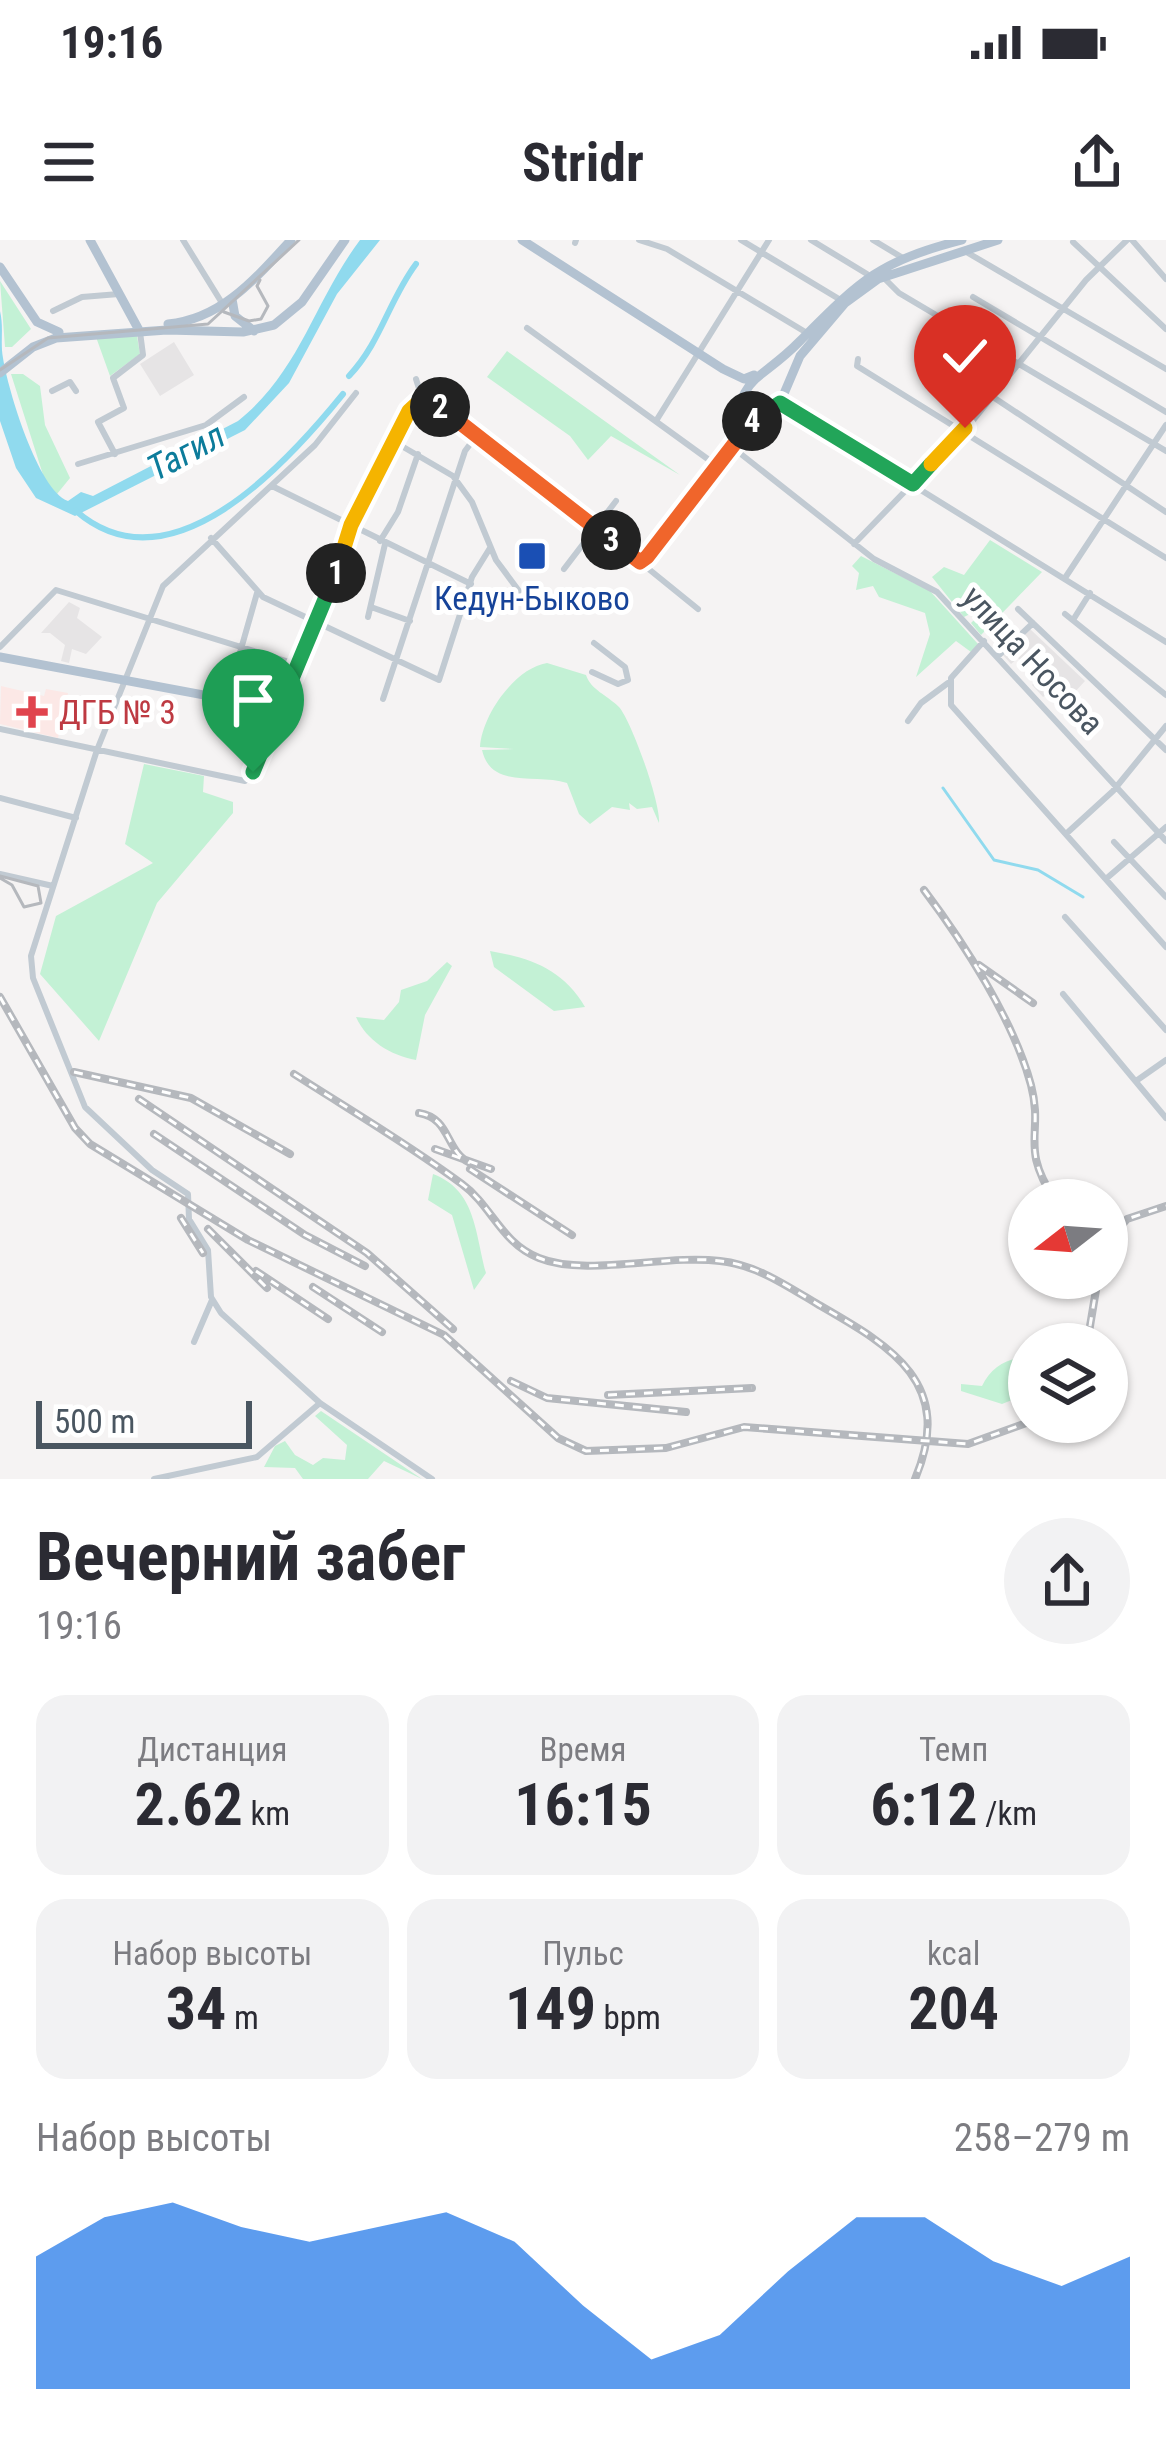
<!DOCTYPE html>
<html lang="ru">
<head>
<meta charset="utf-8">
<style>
  :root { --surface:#fff; --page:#f2f2f3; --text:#2b2b33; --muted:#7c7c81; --accent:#1a73e8 }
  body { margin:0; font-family:"Roboto Condensed",sans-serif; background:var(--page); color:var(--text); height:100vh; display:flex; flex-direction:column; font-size:45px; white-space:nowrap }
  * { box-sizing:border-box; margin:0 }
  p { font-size:39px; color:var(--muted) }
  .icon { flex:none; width:66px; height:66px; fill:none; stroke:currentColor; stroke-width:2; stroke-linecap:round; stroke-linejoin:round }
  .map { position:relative; height:1239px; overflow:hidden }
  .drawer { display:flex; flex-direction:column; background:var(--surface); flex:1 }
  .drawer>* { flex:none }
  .needle { width:78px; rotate:253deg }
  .buttons { position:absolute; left:1008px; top:939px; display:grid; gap:24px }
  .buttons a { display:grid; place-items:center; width:120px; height:120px; border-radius:50%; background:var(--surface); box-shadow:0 3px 9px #0004; font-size:60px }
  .scale { position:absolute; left:36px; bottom:30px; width:216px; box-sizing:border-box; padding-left:12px; border:6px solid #4a5661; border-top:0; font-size:33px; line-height:42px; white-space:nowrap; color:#4a5661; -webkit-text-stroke:9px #fff; paint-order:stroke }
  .pin { position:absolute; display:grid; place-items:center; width:102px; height:102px; color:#fff; margin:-123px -51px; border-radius:50% 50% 50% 0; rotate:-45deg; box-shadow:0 0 12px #0007 }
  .pin .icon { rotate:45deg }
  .km { position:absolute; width:60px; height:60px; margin:-30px; border-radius:50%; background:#222; color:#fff; font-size:33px; line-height:60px; text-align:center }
  .round { display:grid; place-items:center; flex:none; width:126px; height:126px; border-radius:63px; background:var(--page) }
  .head { display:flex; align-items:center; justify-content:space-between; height:204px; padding:0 36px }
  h1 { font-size:66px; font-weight:700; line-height:90px }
  .metrics { display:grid; grid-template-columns:repeat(3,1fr); gap:18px; height:204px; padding:12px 36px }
  .metrics div { display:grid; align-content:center; border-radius:30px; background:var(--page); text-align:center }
  .metrics b { font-size:60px; font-weight:700 }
  .metrics small { font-size:33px; font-weight:400 }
  .metrics p { font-size:33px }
  .chart { height:336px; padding:24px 36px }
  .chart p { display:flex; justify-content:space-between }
  .chart svg { width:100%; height:216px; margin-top:12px; fill:var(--accent); opacity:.7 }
  .status { display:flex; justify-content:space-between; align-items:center; height:84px; padding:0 60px; background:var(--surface); direction:ltr }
  .status svg { height:33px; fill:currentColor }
  header { display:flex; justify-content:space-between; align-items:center; height:156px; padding:0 36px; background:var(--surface); font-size:54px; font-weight:700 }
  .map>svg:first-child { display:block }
</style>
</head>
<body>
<div class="status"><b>19:16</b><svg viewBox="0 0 49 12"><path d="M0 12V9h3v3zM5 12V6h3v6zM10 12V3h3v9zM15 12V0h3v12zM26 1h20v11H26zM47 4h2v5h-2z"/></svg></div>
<header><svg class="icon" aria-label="menu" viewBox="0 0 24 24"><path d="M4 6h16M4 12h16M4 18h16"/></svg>Stridr<svg class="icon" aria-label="share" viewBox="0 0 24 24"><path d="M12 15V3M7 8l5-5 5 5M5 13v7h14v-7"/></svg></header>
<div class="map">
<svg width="1166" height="1239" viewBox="0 0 1166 1239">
  <rect width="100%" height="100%" fill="#f5f3f3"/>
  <path fill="#e6e4e5" d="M174,102L194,135L160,156L140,124Z
    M69,362L80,368L77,378L102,397L86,414L72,409L69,423L61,421L65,405L50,393H41Z
    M1030,389L1085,441L1074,453L1057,448L1043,457L1032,445L1038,438L1018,418L1011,424L1002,414Z"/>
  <path fill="#fce8e6" d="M1,446L44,456L46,449L68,453L58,498L0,484Z"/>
  <path fill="#c3f1d5" d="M0,41L31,89L12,107H5Z
    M137,96L140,114L110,136L96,97Z
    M507,111L680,235L611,196L588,220L570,196L487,137Z
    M11,134H23L40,146L45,185L70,238L57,254L45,241Z
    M990,300L1042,332L981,395L971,383L975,379L970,374L964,377L932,337L944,327L964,335Z
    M861,316L930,351L978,404L971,412L956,401L916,437L930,394L925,373L879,357L873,346L856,350L859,333L852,326Z
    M547,423L586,435C591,450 607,455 619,467C632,482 661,564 659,583L652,567L637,569L629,563L630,570L612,567L590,584L579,574L567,543C537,533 491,550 482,510L514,509L480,507C482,475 515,428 547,423Z
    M144,524L204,536L203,552L233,562V573L157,663L99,801L40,734L56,676L153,623L125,604Z
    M490,711C530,718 563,729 585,767L554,771L494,727Z
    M447,722L452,726L425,775L416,820C390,815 367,801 356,777L384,780L399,762L401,750L427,741Z
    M433,934C476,950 475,993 486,1033L474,1050L452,975L428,960Z
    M1029,1117L1027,1154L1002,1164L961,1151V1144L982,1146C991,1127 1008,1117 1029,1117Z
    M321,1171L422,1239L384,1221L368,1239H303L295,1228L264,1227L275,1206L285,1201L295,1215L313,1225L323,1218L345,1220L347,1205L315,1176Z"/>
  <path fill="#90daee" d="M360,0H380L337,54L289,143L245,190L75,276L36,258L16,228L0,181V71C4,88 0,102 3,118C8,150 38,250 68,261L81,252L93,256L238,181C301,130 313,63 360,0Z"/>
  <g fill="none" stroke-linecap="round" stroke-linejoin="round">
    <path stroke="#90daee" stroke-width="3" d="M943,548L994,620L1038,630L1083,657"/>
    <path stroke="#90daee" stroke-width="6" d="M349,136C381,102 389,60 416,24
      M76,271C171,353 287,223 343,154"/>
    <path stroke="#c1cad2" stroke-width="6" d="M183,0L222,63
      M639,0L667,9L807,93
      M741,0L839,59
      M811,0L867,34
      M873,0L903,18
      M1132,0L1166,39
      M1073,2L1166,89
      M575,3L576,0
      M968,13L1166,129
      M884,38L899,53L1166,211
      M973,57L1166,172
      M53,71L82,57L119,54
      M527,88L716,225
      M933,117L1166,272
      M858,119L857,126L1166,318
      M416,139L422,158
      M52,151L70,142L76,151
      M356,153L315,205L163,346L97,510L31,716L33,738L85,867L152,930L188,954L189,979L208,1010L211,1057L221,1073L320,1163L432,1239
      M782,164L1166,402
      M656,181L769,0
      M393,201L453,236L472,262L496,320L519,351
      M732,207L874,319L937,352L1166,601
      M115,214L98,182L124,168L113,138L143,115L140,92
      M78,224L206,185L244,157
      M272,246L471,344
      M211,298L263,357L439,440L472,337L490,308
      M380,301L398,272L418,214
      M854,304L970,184L1086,40L1127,0
      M640,322L698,369
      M564,329L616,261
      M1065,338L1166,185
      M371,367L410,381
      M1018,369L1166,510
      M1065,374L1166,455
      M368,377L385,304
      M1073,380L1090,353
      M984,401L951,438V465L1166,707
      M0,407L56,350L299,425
      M998,416L1033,383
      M592,432L618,444L628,440L625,427L594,403
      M227,458L257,353
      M383,459L465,211L477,195
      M908,481L921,463L948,443
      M0,489L245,541L259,525L279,469
      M0,558L76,578
      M1067,593L1113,551L1166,486
      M1114,602L1166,657
      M0,634L53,646
      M1107,638L1166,587
      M1065,677L1166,790
      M1063,754L1166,878
      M1136,841L1166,820
      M194,1102L212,1060
      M154,1239L257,1217L320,1163"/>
    <path stroke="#b3c2d1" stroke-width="9" d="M90,0L140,92
      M522,0L723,129L744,139L754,135
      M0,27L37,82L59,92
      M232,59L235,76L254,91
      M168,84C222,79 256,38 291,0
      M0,133L33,107L56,98L167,90L243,92L274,85L302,62L345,0
      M733,203C740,131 757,145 800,101C860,41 877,22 962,0
      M0,417L279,469L329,355L351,285L409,171L422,159L434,161L640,322L751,182L780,163L800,116L845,63L878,39L998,0"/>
    <path stroke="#b5b8bd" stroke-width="3" d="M224,72L249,81L261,79L268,66L257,46L260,40
      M0,130L48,98L208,84L299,0
      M0,636L38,646L41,663L24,667L12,645L0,638"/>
    <g stroke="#b5b8bd" stroke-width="8">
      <path id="rail" d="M924,650C964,703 1014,781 1031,845C1044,895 1019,906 1055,960
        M979,725L1033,763
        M0,757L75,888L90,904L248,1000L444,1095L558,1198L586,1211L666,1208L744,1187L968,1204L1029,1182
        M74,832L191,858L290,914
        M294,834C350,870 408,904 462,944C492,966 501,1003 539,1018C586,1037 666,1014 720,1021C757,1025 787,1046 819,1065C890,1106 956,1142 915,1239
        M139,859L367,1013L453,1089
        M419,873C451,878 445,911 470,923
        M154,894L305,995L365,1026
        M435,909L491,929
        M470,929L572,995
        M181,978L203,1013
        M208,989L267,1048
        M1107,1003L1127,979L1166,966
        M256,1031L328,1079
        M313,1047L382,1092
        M1087,1104L1098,1038
        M511,1141L547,1158L686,1172
        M608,1155L752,1148"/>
    </g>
    <use href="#rail" stroke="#fff" stroke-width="3" stroke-dasharray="9" stroke-linecap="butt"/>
  </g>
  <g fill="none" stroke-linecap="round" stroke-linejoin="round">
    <g stroke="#fff" stroke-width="24">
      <path id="split-1" d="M253,532L336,333"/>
    </g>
    <g stroke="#fff" stroke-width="24">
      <path id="split-2" d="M336,333L351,285L409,171L422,159L440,167"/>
    </g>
    <g stroke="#fff" stroke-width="24">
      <path id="split-3" d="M440,167L611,300"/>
    </g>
    <g stroke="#fff" stroke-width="24">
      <path id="split-4" d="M611,300L640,322L647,317L752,181"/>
    </g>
    <g stroke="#fff" stroke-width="24">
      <path id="split-5" d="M752,181L780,163L913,244L931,224"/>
    </g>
    <g stroke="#fff" stroke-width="24">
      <path id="split-6" d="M931,224L965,188"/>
    </g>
    <use href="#split-1" stroke="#22a559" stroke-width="15"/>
    <use href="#split-2" stroke="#f5b400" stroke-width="15"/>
    <use href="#split-3" stroke="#f0652b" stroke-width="15"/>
    <use href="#split-4" stroke="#f0652b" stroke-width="15"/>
    <use href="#split-5" stroke="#22a559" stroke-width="15"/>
    <use href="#split-6" stroke="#f5b400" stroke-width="15"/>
  </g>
  <rect fill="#1a4fb4" stroke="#fff" stroke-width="4.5" x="517" y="301" width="30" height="30" rx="6"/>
  <path fill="#e0444e" stroke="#fff" stroke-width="4.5" d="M26 454h12v12h12v12h-12v12h-12v-12h-12v-12h12z"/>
  <g text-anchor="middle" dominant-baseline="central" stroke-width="10" stroke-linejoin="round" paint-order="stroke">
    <g font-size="33" fill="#164399" stroke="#fff">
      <text x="532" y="358">Кедун-Быково</text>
    </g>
    <g font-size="33" fill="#4a5661" stroke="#fff">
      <text transform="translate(1033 420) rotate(47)">улица Носова</text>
    </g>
    <g font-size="33" fill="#be3a42" stroke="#fff" text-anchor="start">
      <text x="59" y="472">ДГБ № 3</text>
    </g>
    <g font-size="36" font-style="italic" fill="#0c7c9b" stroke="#fff">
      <text transform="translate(186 212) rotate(-28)">Тагил</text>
    </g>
  </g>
</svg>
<div class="buttons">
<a><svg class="needle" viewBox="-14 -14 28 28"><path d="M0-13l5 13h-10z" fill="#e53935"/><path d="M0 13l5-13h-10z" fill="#7c7c81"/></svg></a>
<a><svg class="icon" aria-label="layers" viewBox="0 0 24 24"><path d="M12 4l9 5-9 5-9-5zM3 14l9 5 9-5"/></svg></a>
</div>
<div class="scale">500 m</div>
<div class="pin" style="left:253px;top:532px;background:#1e9e55"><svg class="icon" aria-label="arrive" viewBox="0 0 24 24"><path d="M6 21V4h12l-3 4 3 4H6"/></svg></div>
<div class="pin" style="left:965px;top:188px;background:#d93025"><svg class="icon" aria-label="check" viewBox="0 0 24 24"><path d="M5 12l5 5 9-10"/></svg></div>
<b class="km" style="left:336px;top:333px">1</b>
<b class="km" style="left:440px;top:167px">2</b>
<b class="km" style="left:611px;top:300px">3</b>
<b class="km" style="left:752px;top:181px">4</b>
</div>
<section class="drawer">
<div class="head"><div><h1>Вечерний забег</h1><p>19:16</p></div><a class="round"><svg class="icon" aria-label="share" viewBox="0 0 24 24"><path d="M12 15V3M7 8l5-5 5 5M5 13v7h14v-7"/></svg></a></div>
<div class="metrics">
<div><p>Дистанция</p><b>2.62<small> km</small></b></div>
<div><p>Время</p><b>16:15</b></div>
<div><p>Темп</p><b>6:12<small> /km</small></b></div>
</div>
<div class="metrics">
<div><p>Набор высоты</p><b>34<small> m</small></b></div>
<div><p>Пульс</p><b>149<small> bpm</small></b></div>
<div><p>kcal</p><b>204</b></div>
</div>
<div class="chart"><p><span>Набор высоты</span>258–279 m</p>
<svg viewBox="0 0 160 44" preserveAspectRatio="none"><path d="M0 44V17L10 9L20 6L30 11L40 14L50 11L60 8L70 14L80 27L90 38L100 33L110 20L120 9L130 9L140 18L150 23L160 17V44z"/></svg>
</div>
</section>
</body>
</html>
